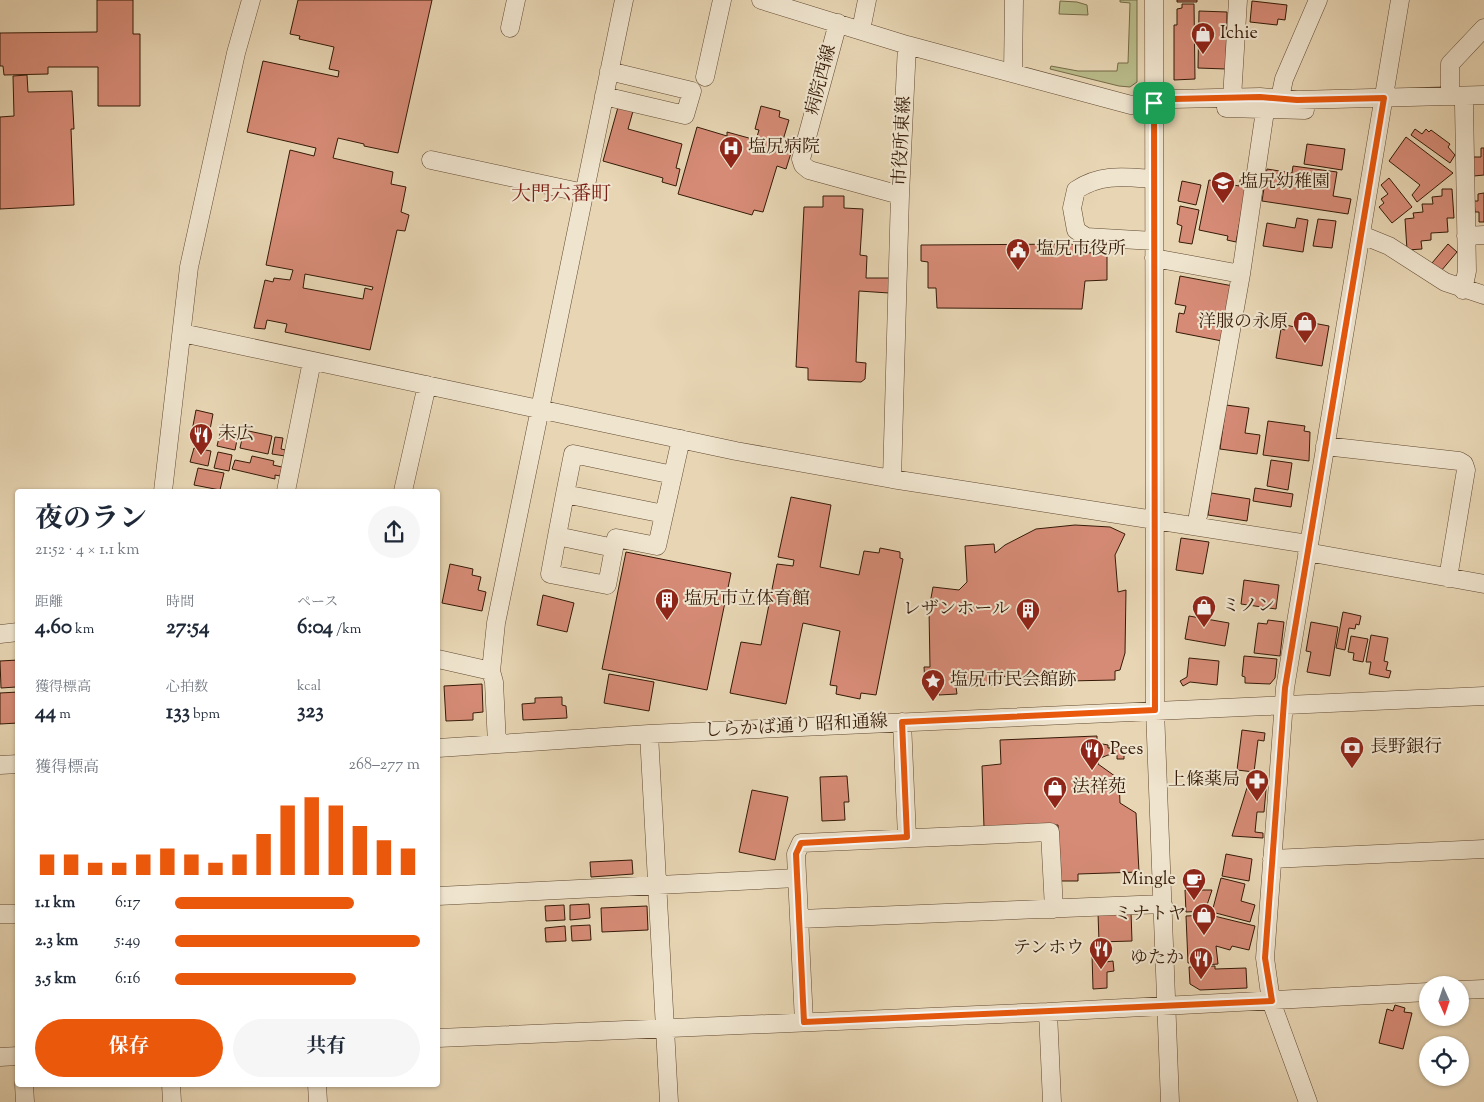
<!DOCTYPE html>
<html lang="ja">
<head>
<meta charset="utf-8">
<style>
  :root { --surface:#fff; --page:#f6f6f7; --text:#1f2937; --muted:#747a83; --accent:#ea580c }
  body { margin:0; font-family:"Sorts Mill Goudy","Noto Serif JP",serif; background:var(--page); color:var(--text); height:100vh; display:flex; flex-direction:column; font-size:19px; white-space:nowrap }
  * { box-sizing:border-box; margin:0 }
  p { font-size:16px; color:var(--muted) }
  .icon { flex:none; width:28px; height:28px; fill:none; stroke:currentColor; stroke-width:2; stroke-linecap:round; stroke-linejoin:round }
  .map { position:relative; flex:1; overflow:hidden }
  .details { position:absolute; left:15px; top:489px; width:425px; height:598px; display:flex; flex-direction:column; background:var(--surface); border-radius:5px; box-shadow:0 1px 4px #0004 }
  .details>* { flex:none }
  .needle { width:32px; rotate:177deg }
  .controls { position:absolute; left:1419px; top:976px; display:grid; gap:10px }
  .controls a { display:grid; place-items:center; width:50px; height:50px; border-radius:50%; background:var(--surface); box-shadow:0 1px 4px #0004; font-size:25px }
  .pin { position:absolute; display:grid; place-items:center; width:42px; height:42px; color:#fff; margin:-21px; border-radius:10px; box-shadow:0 2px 8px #0006 }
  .round { display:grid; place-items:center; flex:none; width:52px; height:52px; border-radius:26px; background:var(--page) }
  .overview { display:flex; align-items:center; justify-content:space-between; height:85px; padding:0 20px }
  h1 { font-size:28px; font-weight:700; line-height:38px }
  .stats { display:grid; grid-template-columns:repeat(3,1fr); gap:8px; height:85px; padding:5px 20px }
  .stats div { display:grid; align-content:center }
  .stats b { font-size:21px; font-weight:700 }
  .stats small { font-size:14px; font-weight:400 }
  .stats p { font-size:14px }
  .chart { height:140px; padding:10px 20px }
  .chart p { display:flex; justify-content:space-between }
  .chart svg { width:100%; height:90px; margin-top:5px; stroke:var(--accent); stroke-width:6 }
  .action { display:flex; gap:10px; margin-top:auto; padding:10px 20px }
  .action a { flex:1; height:58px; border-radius:30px; background:var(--accent); color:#fff; font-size:20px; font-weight:700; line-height:58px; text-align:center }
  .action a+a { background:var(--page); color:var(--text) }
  ul { padding:0 20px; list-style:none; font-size:16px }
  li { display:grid; grid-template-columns:80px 60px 1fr; align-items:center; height:38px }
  li i { height:12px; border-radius:6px; background:var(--accent) }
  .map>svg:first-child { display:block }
</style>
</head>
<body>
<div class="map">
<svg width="1484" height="1102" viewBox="0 0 1484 1102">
  <rect width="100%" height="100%" fill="#e7d5b3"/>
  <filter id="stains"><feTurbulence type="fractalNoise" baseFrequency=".004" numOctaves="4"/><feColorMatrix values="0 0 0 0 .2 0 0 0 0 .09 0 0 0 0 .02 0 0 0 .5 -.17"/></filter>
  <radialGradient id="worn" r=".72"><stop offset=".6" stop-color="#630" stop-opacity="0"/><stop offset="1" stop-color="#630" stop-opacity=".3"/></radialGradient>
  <path fill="#b9bc8a" stroke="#776b48" d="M1120,0H1137V82L1130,87L1119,86L1050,69L1051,66L1078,71H1117L1118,63H1128L1130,3L1120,2Z
    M1060,1L1077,2L1087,5L1088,15L1059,14Z"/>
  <path fill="#d68b76" stroke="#351a07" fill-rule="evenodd" d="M97,0H133V34H140V106H98V67H48V74L4,75L3,66H0V33L97,32Z
    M298,0H432L398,153L364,146V144L338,138L333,158L393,172L391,184L406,187L401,212L409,215L405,231L397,230L370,350L285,332L287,324L267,320L265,329L254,328L265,280L273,282L274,278L290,280L293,270L266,265L290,150L314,156L316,148L247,132L263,61L338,77L339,71L329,69L334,47L299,39L300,36L290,34ZM305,274L373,287L372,290L365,288L363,299L303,288Z
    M1177,0H1197V2H1177Z
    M1252,1L1287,5L1285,20L1278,19L1277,25L1250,22Z
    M1182,4H1194L1195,79L1174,80V25H1177V9L1182,8Z
    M1199,11L1227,12L1226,69L1198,68Z
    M27,75L28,92L72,91L74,129H71L74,205L0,209V117L14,116L13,76Z
    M620,100L635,104L628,129L682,144L676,168L680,169L676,186L662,182L663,178L603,161Z
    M761,106L780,111L779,117L789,120L780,150L791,153L786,169L777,166L763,212L754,210L752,215L678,194L697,127L727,136V132L756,140L759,130L755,129Z
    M1415,129L1422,134L1426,129L1429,132L1431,130L1450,144L1448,147L1455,155L1450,163L1411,135Z
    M1406,137L1453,173L1417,202L1412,195L1420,185L1389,161Z
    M1307,144L1345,149L1342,170L1304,164Z
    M1481,148H1484V175L1474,176L1473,157H1481Z
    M1293,166L1337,172L1333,196L1351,199L1348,214L1262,201L1267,169L1292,173Z
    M1241,176L1248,178L1236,242L1227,240L1228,236L1199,230L1209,180L1239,186Z
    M1389,178L1412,207L1392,223L1379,207L1384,203L1381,199L1388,194L1381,185Z
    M1182,181L1201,185L1196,205L1178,201Z
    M1442,189H1452L1454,218H1447L1448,232L1431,233V240L1421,241L1422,249L1407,250L1405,219L1414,218L1413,213L1423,212L1422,204H1433L1432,197L1442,196Z
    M1484,193V222H1479V212H1475L1474,201H1478V194Z
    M823,196H844V208L863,209L860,255L867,256L866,278H890L889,293L859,291L856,362L866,363L865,379L861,382L808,380V368L796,367L804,207H823Z
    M1180,206L1199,210L1192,244L1179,242L1182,226L1177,224Z
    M1297,218L1308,220L1303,252L1263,246L1267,223L1295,228Z
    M1318,219L1336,221L1332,248L1313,246Z
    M1082,244L1086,253L1107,252V280L1085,281L1082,309L937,308L936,288H928V262L921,261V245Z
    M1448,244L1457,252L1441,271L1432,263Z
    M1180,276L1233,286L1222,341L1176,332L1179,313L1184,314L1186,306L1175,304Z
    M1313,323L1329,326L1322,366L1276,358L1281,329L1285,330L1286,325L1299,328V331L1311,334Z
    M1226,405L1249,408L1245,433L1260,435L1257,454L1220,449Z
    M196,410L213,414L208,440L191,436Z
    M1268,421L1305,426L1304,431L1310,432L1309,461L1263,455Z
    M222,425L233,427L231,434L238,435L235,450L217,446Z
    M244,430L272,436L268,454L240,448Z
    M275,437L283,438L281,449L286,450L285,456L272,454Z
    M194,448L211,451L208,466L190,462Z
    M218,452L232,455L229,471L214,468Z
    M252,456L274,461L273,465L282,467L280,476L275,475V479L232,469L235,460L250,463Z
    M1271,460L1292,463L1288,490L1267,486Z
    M198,468L224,473L220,490L194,485Z
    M1255,488L1293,494L1291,507L1253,501Z
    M1211,493L1250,499L1247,521L1208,515Z
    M791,497L831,505L820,567L859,575L864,551L879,553L880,548L900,552V558L903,559L876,695L861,693L860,699L836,694L837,686L830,685L840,631L803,623L786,704L730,693L741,642L761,645L777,564L793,566L794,560L778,557Z
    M1075,525L1110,527L1125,534L1115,555L1118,592L1126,590L1125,653L1120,670L1115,671V680L1021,682L1020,676L992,677L993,685L956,687L957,694L939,695L938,682L925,683L924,667H930L929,609L933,587L959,590L967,582L965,546L994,544L995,553L1005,545L1036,529Z
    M1181,538L1209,542L1203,574L1176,570Z
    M626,552L731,573L707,690L602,669Z
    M450,564L473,569L472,575L481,577L478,590L486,592L482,611L442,603Z
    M1244,580L1279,585L1276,609L1241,604Z
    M543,595L574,603L567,632L537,625Z
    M1343,612L1361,616L1359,625L1356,624L1355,629L1349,628L1345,650L1336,648Z
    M1189,616L1229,623L1225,646L1185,639Z
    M1268,620L1284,622L1280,656L1254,653L1258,623L1267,624Z
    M1311,622L1338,627L1330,676L1307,672L1311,652L1306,651Z
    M1371,635L1388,638L1384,661L1388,662L1386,670L1391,671L1389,678L1369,674L1371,662H1366Z
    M1351,636L1368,639L1363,662L1353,660L1354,653L1348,652Z
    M1244,656L1277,659L1275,678L1270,684L1245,683V677L1242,676Z
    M1189,658L1219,661L1217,685L1190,682L1183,686L1180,681L1187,677Z
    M18,660L16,687L1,688L0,661Z
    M609,674L654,682L649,711L604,703Z
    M482,684L483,712L473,713V720L446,721L444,686Z
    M18,692V723L0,724V693Z
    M562,697V705L566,706L567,718L523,720L522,704L535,703V698Z
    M1242,730L1265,733L1264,741L1258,740L1254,772L1237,770Z
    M1097,736V743L1108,745V748L1132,747L1133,754H1124V759H1117V755H1108L1098,759V764L1119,779L1120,803L1136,813L1139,872L1078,874V881H1060L1058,825L984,828L982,766L1001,764L1000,740Z
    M847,776L849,802H844L845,820L822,821L820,777Z
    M1250,778L1267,779L1264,812H1257L1255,832L1263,833V838L1232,836Z
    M752,790L788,797L775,860L739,852Z
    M1226,854L1252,859L1249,881L1222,876Z
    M632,860L633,874L591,877L590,862Z
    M1221,878L1245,884L1241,901L1255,905L1250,922L1212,912Z
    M1185,890H1212L1205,911L1186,912Z
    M589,904L590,918L570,920V905Z
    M564,905L565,920L546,921L545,906Z
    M647,906L648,930L602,932L601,908Z
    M1131,912L1132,941L1099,942L1098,913Z
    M1210,915L1255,926L1249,950L1232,946L1230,950L1216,946L1218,964L1206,965L1205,962L1188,963L1186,916Z
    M590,925L591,940L572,941L571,926Z
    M565,926L566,941L546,942L545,928Z
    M1092,954H1105V962L1113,961L1114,971L1107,972V988L1093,989Z
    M1215,966V969L1246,968L1247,988L1200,990L1190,984L1189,967Z
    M1395,1005L1405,1008L1404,1012L1412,1013L1403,1049L1379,1043L1387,1009L1393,1011Z"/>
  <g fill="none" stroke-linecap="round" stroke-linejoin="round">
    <g stroke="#624932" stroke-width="19">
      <path id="minor" d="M761,0L907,45L1131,105L1173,99L1260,97L1297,100L1484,95
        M1154,0L1155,710L1170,1102
        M838,23L801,159L803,165L809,170L900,195L907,45
        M510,28L516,0
        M861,30L867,0
        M1013,73L1014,0
        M705,77L722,0
        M1450,95V64L1484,28
        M604,96L685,115L692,91L609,71
        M1232,98L1238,0
        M1280,98L1284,79L1318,0
        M1226,108L1305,110
        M431,160L584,193
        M1154,179C1126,177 1101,173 1076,190L1072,208L1076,230L1086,237L1154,241
        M1362,235L1389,246L1445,282L1484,295
        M1466,236L1484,235
        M1154,258L1241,274
        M1463,290L1467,271L1464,104
        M182,333L736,451L892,479L1308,544
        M1325,446L1459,461L1464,464L1466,470L1448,578
        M892,479L900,195
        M163,491L189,267L236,53L251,0
        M286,491L312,361
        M403,491L427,385
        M565,494L573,454L673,475
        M1198,516L1241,274L1265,111
        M557,536L565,494L664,514
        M614,548L557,536L550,574L607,585L616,538L657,546L681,439
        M1307,552L1484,584
        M0,634L18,632
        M438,659L491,671
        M902,722L907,837
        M649,734L669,1102
        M497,744L494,682L491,671L496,623L624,0
        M438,748L649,734L1484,696
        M0,765L18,764
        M1272,859L1484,849
        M438,896L797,878
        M0,914H18
        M800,919L1163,904
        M1460,990L1484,989
        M1048,1012L1052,1102
        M804,1022L796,854L801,843L1050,832L1054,909
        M438,1038L1048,1012L1428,992
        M0,1057L18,1056
        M24,1084L25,1102
        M171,1084L172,1102
        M317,1084L318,1102
        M1308,1102L1271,1001L1265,958L1285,688L1400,0"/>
    </g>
    <use href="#minor" stroke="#efe4ce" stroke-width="18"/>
  </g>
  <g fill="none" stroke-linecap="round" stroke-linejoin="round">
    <g stroke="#fff" stroke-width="10">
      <path id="route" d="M1260,97L1297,100L1384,98L1285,688L1265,958L1272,1001L804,1022L796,854L801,843L907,837L902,722L1155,710L1154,103L1173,99Z"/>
    </g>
    <use href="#route" stroke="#ea580c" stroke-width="6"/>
  </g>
  <defs>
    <g id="shop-pin" transform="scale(1.25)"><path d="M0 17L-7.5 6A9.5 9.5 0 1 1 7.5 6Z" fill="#8f2418" stroke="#efe4ce"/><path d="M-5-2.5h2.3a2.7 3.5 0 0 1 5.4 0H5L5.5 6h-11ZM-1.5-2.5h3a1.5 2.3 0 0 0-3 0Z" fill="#fff"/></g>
    <g id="hospital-pin" transform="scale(1.25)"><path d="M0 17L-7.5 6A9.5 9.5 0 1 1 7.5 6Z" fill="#8f2418" stroke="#efe4ce"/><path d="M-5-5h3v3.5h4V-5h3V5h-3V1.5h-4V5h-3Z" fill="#fff"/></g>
    <g id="school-pin" transform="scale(1.25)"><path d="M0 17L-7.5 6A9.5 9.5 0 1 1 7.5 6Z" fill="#8f2418" stroke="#efe4ce"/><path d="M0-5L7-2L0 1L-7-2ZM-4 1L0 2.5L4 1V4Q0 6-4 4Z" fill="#fff"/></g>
    <g id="civic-pin" transform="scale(1.25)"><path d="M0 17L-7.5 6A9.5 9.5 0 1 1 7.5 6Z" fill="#8f2418" stroke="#efe4ce"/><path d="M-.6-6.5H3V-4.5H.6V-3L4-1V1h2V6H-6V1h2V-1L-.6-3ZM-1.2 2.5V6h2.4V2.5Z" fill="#fff"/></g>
    <g id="restaurant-pin" transform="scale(1.25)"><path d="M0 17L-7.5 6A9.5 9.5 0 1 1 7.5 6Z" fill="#8f2418" stroke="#efe4ce"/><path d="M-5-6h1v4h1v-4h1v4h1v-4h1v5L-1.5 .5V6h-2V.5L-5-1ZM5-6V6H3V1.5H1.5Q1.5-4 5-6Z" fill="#fff"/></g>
    <g id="building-pin" transform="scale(1.25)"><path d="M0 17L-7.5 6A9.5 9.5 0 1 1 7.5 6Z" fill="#8f2418" stroke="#efe4ce"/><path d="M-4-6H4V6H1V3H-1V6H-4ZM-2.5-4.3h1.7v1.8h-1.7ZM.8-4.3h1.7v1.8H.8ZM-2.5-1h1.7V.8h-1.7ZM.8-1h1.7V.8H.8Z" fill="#fff"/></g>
    <g id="sight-pin" transform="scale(1.25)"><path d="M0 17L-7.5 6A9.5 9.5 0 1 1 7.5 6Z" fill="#8f2418" stroke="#efe4ce"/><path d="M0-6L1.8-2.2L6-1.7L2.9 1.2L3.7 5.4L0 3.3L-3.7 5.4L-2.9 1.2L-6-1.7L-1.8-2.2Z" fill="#fff"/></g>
    <g id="bank-pin" transform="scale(1.25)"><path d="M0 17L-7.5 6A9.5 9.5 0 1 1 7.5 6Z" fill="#8f2418" stroke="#efe4ce"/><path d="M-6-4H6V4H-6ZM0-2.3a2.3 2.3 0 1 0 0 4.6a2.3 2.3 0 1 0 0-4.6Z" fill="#fff"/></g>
    <g id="pharmacy-pin" transform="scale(1.25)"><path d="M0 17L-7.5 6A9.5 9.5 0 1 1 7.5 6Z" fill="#8f2418" stroke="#efe4ce"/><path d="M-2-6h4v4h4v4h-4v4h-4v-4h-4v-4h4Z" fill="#fff"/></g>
    <g id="cafe-pin" transform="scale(1.25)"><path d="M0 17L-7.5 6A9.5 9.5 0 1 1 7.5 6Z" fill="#8f2418" stroke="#efe4ce"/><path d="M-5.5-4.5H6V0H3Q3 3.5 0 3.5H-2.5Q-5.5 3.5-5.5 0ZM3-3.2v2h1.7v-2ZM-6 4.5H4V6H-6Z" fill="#fff"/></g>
  </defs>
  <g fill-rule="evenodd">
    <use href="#shop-pin" x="1203" y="34"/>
    <use href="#hospital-pin" x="731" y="148"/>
    <use href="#school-pin" x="1223" y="183"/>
    <use href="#civic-pin" x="1018" y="250"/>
    <use href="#shop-pin" x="1305" y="323"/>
    <use href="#restaurant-pin" x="201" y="435"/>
    <use href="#building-pin" x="667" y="600"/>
    <use href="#shop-pin" x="1204" y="607"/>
    <use href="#building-pin" x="1028" y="610"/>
    <use href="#sight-pin" x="933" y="681"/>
    <use href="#bank-pin" x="1352" y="748"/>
    <use href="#restaurant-pin" x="1092" y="750"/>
    <use href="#pharmacy-pin" x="1257" y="781"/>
    <use href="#shop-pin" x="1055" y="788"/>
    <use href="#cafe-pin" x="1194" y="880"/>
    <use href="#shop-pin" x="1204" y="915"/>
    <use href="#restaurant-pin" x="1101" y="949"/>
    <use href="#restaurant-pin" x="1201" y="959"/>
  </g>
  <g text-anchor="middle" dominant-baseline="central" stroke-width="4" stroke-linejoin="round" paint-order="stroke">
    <g font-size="18" fill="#351a07" stroke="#efe4ce" text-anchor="start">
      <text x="1220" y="34">Ichie</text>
      <text x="748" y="148">塩尻病院</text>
      <text x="1240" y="183">塩尻幼稚園</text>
      <text x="1036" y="250">塩尻市役所</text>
      <text x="1288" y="323" text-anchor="end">洋服の永原</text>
      <text x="218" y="435">末広</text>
      <text x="684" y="600">塩尻市立体育館</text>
      <text x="1222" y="607">ミノン</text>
      <text x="1010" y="610" text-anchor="end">レザンホール</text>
      <text x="950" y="681">塩尻市民会館跡</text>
      <text x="1370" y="748">長野銀行</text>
      <text x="1110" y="750">Pees</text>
      <text x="1240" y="781" text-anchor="end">上條薬局</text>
      <text x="1072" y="788">法祥苑</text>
      <text x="1176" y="880" text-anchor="end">Mingle</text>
      <text x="1186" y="915" text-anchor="end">ミナトヤ</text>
      <text x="1084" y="949" text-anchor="end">テンホウ</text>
      <text x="1184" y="959" text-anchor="end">ゆたか</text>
    </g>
    <g font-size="18" fill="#351a07" stroke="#efe4ce">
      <text transform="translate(822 80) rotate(-75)">病院西線</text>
      <text transform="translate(903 141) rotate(-87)">市役所東線</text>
      <text transform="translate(796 727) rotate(-3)">しらかば通り 昭和通線</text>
    </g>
    <g font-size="20" fill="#7a1f14" stroke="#efe4ce">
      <text x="561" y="195">大門六番町</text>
    </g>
  </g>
  <rect width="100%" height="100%" filter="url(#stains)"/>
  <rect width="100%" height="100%" fill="url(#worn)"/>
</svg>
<div class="controls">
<a><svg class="needle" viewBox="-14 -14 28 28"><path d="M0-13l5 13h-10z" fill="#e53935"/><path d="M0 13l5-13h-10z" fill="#747a83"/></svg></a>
<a><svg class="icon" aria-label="locate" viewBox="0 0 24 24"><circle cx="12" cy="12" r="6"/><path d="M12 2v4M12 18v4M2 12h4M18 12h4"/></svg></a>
</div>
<div class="pin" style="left:1154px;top:103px;background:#1e9e55"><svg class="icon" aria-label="arrive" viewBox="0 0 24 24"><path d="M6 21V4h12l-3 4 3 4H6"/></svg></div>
<section class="details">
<div class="overview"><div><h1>夜のラン</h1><p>21:52 · 4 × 1.1 km</p></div><a class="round"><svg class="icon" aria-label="share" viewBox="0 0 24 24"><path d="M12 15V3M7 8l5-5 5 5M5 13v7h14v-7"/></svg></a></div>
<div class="stats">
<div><p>距離</p><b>4.60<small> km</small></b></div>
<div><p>時間</p><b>27:54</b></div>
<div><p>ペース</p><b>6:04<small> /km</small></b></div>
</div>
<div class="stats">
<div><p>獲得標高</p><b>44<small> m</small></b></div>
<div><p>心拍数</p><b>133<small> bpm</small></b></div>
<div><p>kcal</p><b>323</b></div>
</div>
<div class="chart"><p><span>獲得標高</span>268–277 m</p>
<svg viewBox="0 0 160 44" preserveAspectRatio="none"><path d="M5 44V34M15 44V34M25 44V38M35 44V38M45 44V34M55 44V31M65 44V34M75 44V38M85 44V34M95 44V24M105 44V10M115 44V6M125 44V10M135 44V20M145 44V27M155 44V31"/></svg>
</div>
<ul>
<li><b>1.1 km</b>6:17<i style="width:73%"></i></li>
<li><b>2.3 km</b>5:49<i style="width:100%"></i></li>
<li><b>3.5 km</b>6:16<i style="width:74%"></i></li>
</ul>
<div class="action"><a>保存</a><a>共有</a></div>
</section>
</div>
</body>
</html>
